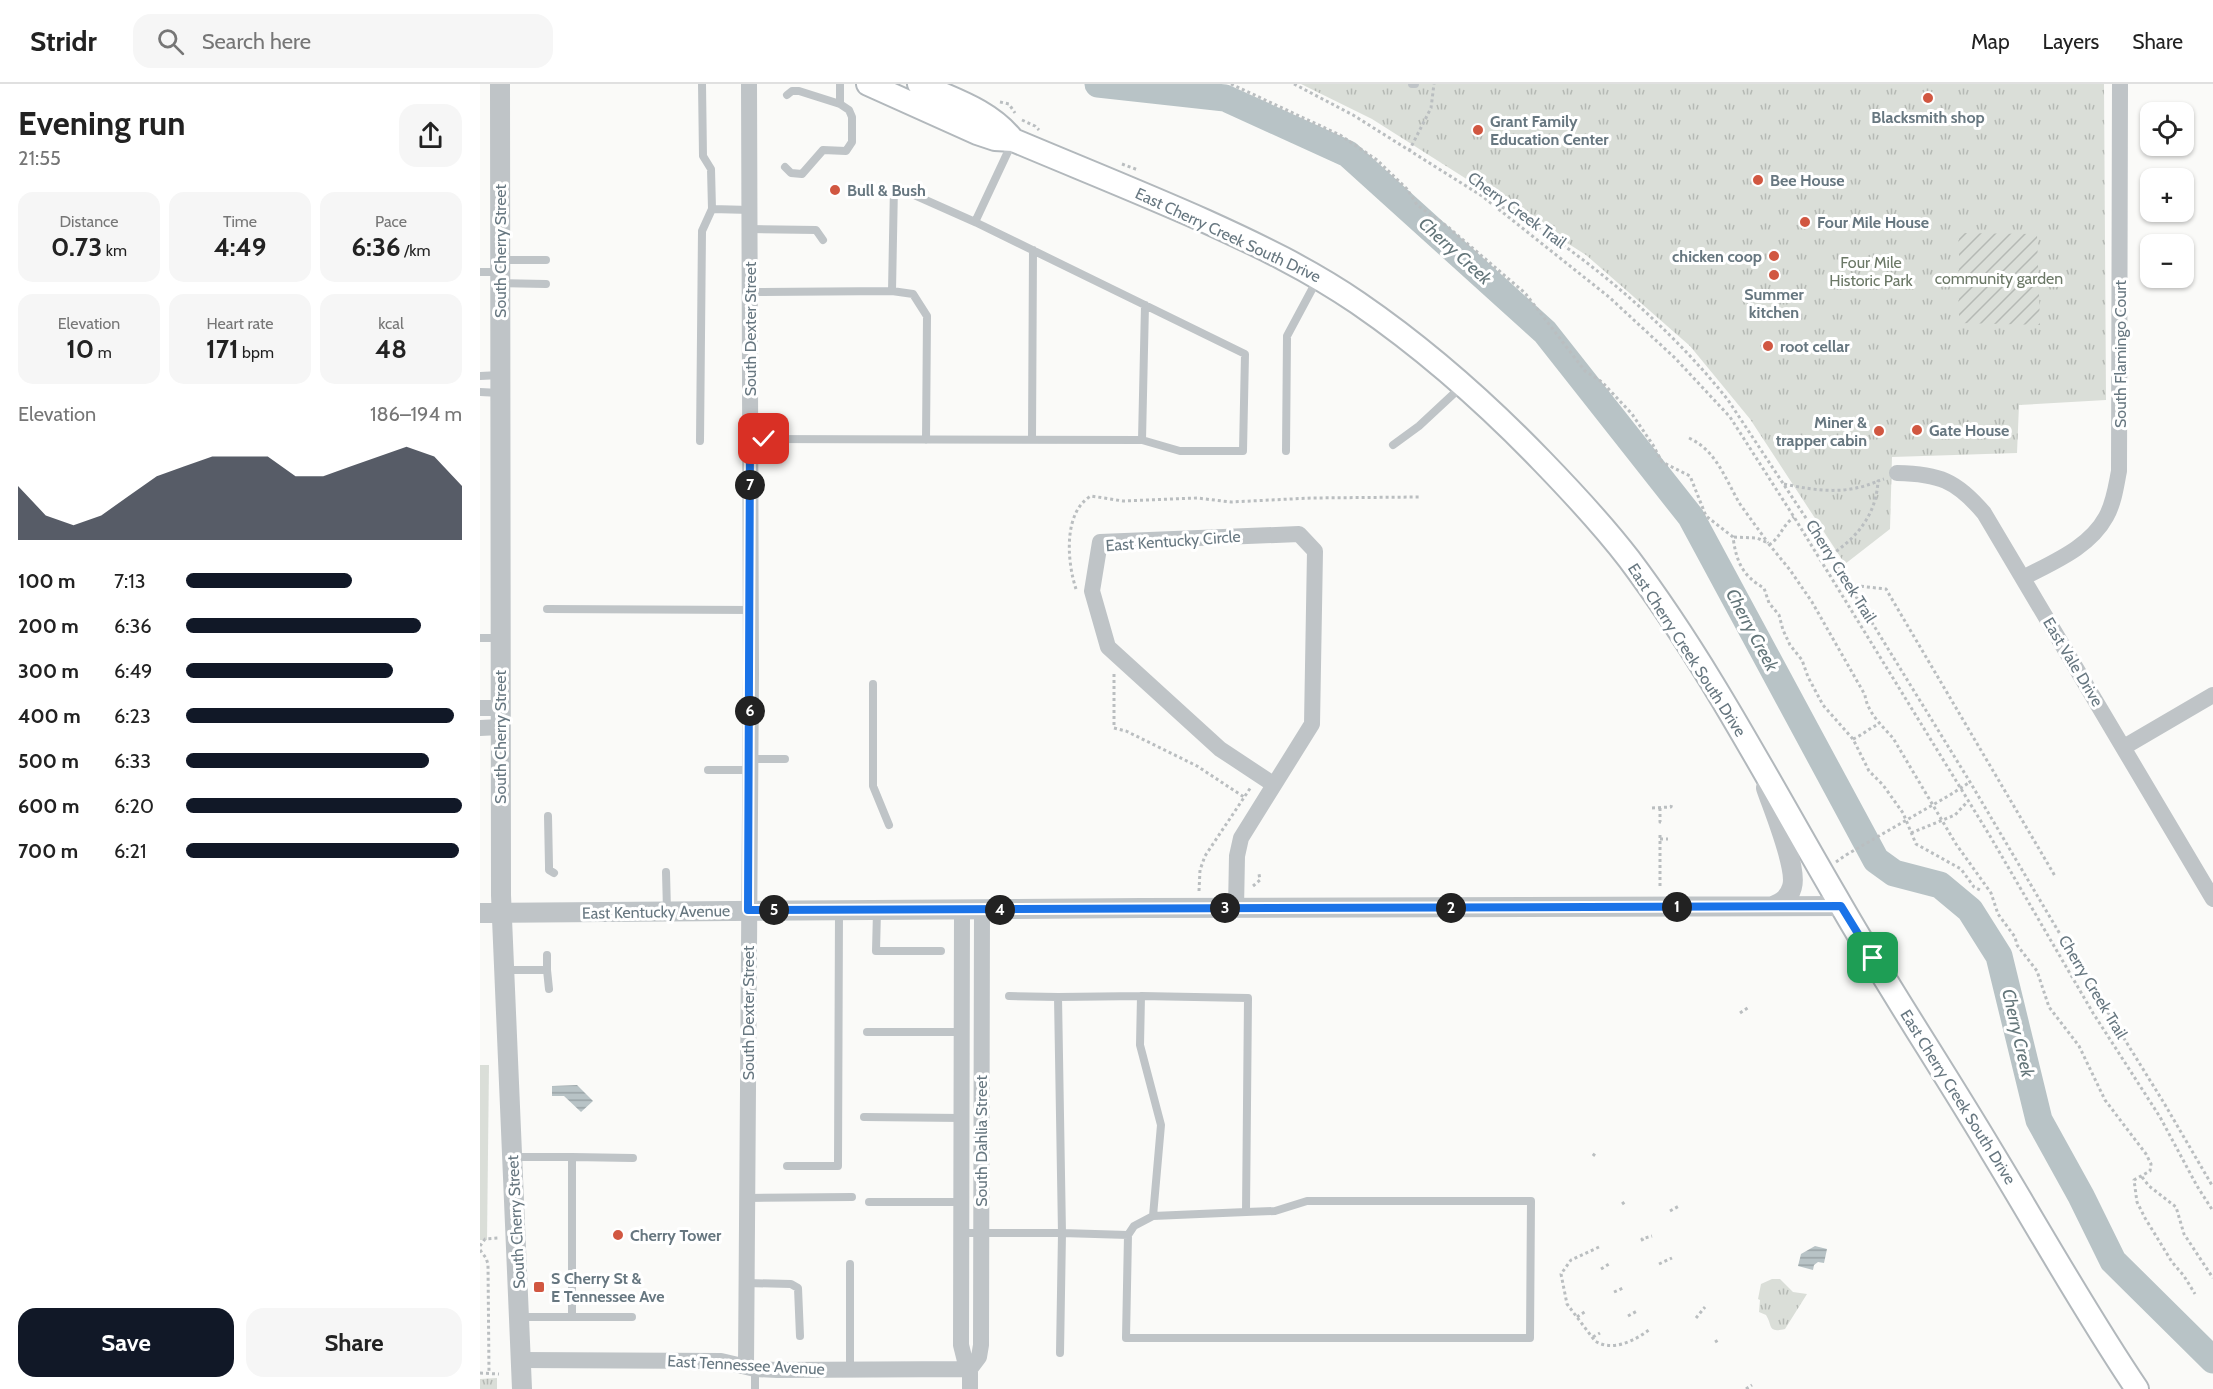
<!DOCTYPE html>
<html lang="en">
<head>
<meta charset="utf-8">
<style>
  :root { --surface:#fff; --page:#f6f6f6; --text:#222; --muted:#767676; --line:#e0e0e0; --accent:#111827 }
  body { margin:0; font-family:Cabin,sans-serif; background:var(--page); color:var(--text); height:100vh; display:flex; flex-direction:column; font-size:22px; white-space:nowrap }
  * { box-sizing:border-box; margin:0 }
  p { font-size:20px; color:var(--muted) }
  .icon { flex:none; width:33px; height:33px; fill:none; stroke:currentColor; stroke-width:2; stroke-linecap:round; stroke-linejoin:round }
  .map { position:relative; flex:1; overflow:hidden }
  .panel { display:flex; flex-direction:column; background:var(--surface); width:480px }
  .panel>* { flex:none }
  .fabs { position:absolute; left:1660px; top:18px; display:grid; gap:12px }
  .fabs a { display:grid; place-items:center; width:54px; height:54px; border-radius:12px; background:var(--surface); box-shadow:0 2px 4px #0004; font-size:30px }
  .pin { position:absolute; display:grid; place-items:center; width:51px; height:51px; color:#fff; margin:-26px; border-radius:12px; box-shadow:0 3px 9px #0006 }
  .km { position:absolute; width:30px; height:30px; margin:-15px; border-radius:50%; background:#222; color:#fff; font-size:16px; line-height:30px; text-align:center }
  .round { display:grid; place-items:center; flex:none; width:63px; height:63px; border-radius:18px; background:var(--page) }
  .overview { display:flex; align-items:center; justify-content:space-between; height:102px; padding:0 18px }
  h1 { font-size:33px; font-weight:700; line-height:45px }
  .figures { display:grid; grid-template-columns:repeat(3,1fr); gap:9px; height:102px; padding:6px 18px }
  .figures div { display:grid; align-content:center; border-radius:15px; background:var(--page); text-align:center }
  .figures b { font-size:26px; font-weight:700 }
  .figures small { font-size:16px; font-weight:400 }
  .figures p { font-size:16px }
  .chart { height:168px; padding:12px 18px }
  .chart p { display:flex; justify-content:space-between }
  .chart svg { width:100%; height:108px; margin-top:6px; fill:var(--accent); opacity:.7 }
  .action { display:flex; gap:12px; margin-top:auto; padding:12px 18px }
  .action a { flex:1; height:69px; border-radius:18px; background:var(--accent); color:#fff; font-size:24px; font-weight:700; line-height:69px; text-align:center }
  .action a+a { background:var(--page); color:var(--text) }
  ul { padding:0 18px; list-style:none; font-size:20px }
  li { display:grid; grid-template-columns:96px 72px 1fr; align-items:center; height:45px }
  li i { height:15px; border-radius:8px; background:var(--accent) }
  header { display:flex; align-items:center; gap:36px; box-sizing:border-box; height:84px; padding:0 30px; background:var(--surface); border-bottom:2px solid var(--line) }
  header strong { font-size:28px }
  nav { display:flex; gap:33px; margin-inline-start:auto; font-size:21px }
  .search { width:420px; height:54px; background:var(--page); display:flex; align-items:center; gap:15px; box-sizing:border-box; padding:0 21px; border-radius:18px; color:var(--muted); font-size:22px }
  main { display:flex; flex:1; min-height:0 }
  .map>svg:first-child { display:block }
</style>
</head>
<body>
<header>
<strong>Stridr</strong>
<div class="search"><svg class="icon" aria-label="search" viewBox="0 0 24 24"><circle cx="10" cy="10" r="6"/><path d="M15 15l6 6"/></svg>Search here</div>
<nav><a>Map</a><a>Layers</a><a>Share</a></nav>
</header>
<main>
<section class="panel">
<div class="overview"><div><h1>Evening run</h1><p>21:55</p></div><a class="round"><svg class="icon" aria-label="share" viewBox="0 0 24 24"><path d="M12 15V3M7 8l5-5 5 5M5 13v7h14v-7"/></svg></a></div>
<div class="figures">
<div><p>Distance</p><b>0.73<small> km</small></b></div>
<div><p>Time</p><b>4:49</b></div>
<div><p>Pace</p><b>6:36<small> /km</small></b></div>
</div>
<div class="figures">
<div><p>Elevation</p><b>10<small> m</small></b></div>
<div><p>Heart rate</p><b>171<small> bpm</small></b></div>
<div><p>kcal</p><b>48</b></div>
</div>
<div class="chart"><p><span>Elevation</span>186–194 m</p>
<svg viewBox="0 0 160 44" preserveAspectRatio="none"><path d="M0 44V22L10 34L20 38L30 34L40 26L50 18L60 14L70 10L80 10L90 10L100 18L110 18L120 14L130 10L140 6L150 10L160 22V44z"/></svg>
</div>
<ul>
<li><b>100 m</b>7:13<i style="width:60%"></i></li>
<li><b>200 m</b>6:36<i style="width:85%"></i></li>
<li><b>300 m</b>6:49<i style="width:75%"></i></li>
<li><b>400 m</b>6:23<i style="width:97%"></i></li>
<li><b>500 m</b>6:33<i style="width:88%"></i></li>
<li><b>600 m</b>6:20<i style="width:100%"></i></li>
<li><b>700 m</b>6:21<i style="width:99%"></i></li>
</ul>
<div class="action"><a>Save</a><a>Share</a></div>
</section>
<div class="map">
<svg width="1733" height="1305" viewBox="0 0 1733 1305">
  <defs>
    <pattern id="park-tufts" width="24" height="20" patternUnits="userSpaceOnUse" patternTransform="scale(1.5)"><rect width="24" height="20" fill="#daded8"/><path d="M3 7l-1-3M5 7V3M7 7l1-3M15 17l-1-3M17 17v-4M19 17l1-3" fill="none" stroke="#b5b9b4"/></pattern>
    <pattern id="garden-furrows" width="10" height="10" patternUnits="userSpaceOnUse" patternTransform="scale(1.5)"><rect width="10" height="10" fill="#daded8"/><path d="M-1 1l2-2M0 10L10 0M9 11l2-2" fill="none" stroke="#b5b9b4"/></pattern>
    <pattern id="water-rules" width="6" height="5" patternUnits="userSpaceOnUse" patternTransform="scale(1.5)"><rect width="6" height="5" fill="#b8c3c6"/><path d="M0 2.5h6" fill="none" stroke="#99a3a6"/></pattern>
  </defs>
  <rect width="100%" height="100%" fill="#fafaf8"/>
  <path fill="url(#park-tufts)" d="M821,0H1624L1626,316L1539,321L1537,369L1412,373L1410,445L1365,480L1270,335L1210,262L1106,171L892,35Z
    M1292,1195H1300L1313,1208L1327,1210L1305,1245C1287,1249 1293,1242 1286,1231L1279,1228L1280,1216L1278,1215L1281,1200Z
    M17,1294V1305H0V1295Z"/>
  <path fill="url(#garden-furrows)" d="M1479,149L1557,150L1560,241L1479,239Z"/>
  <path fill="#daded8" d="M0,981H9L7,1156H0Z"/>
  <path fill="url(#water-rules)" d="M97,1001L113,1017L101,1028L84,1012H72V1002Z
    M1335,1162L1347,1165L1344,1179L1338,1178L1334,1181L1333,1186L1318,1182L1321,1170Z"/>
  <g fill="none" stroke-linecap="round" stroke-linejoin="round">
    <path stroke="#b8c3c6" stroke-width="27" d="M618,0L745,14L868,70L1065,248L1211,433L1396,776L1414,789L1460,801L1490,826L1519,872L1559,1036L1601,1112L1633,1177L1733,1276"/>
    <g stroke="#b2b8bc" stroke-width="26">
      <path id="secondary" d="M388,0L497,49L515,55L533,56C597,83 662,109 725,137C778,161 830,186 878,219C945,265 1006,319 1062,377C1093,409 1122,440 1149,475C1231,584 1293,706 1362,823C1410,906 1463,986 1512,1068C1560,1147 1605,1228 1657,1305
        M439,0C472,15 510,26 533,56"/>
    </g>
    <path stroke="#babec0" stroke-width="3" stroke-dasharray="3 3" stroke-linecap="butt" d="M751,0L860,51L897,76L927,105L937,121L968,143L1045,209L1105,287L1122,298L1152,330L1173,361L1182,378L1210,392L1226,432L1253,453C1256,476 1262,492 1284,504L1289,519L1299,531L1303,546L1310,561L1322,576L1328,593L1343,621L1373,655L1389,687L1403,701L1423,729L1436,760L1481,785L1494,803L1500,806
      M814,0L873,31L1002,112L1129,213L1195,274L1250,333L1314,433L1510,752L1613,929L1680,1033L1717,1102L1733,1127
      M520,18L529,20L535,29
      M542,36L555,42L559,46
      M929,67L951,24L954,0
      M642,80L658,86
      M1016,121C1041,129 1061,145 1083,161C1144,205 1201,257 1248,316L1351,472L1490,698L1593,872L1684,1019L1733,1103
      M1209,354C1237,367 1245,395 1260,420C1269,433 1279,446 1288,459
      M1304,400C1338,407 1366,411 1398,397
      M1254,453L1277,454L1288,459L1310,486L1332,518L1385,611C1387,628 1402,642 1413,654L1476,760L1511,809L1518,830L1535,853L1537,861L1557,887L1569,923L1599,962L1625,1016L1666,1070L1671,1080L1670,1087L1654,1096L1657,1118L1665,1134L1692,1178L1704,1192L1715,1210
      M1289,461C1301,453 1301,443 1314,433
      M1341,477C1372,459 1396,435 1398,397L1404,395
      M1369,501L1406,505L1575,792
      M596,505C587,478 583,428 611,412L643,417L717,414L751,418L831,414L939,413
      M634,590V644L646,647L717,682L764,713
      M1373,655C1383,651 1389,644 1399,640
      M1470,711L1490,698
      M1172,724L1191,723L1192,719
      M1180,724V738H1182
      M1431,749L1475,731L1488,717
      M1180,751V805
      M1180,755H1188
      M1356,778L1366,771
      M773,802L780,796L779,790
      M719,807L720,786L725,772L771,703
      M1260,929L1269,923
      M1113,1072L1116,1068
      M1662,1093L1669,1102L1696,1123L1704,1150L1733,1194
      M1142,1120L1146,1117
      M1190,1127L1199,1122
      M1163,1157L1162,1155L1172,1152
      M0,1162L5,1155L19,1154
      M1119,1163L1091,1176L1081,1190L1087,1220L1115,1257C1132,1268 1154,1257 1169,1246
      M0,1166L6,1174L8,1180L9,1289
      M1179,1180L1192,1174
      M1121,1185L1129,1180
      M1134,1208L1143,1204
      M1148,1232L1157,1227
      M1097,1233L1106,1227
      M1216,1234L1225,1223
      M1113,1253L1120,1249
      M1235,1258L1240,1255
      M0,1289L19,1290
      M1266,1305L1272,1301"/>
    <path stroke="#bfc4c7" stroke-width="8" d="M222,0L223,72L231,85L232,125L270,126
      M932,0H935
      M360,20V0
      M532,59L495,138L765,270L763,367H700L662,356
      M305,83L311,89L322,90L343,66L366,67L372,58V33L369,26L360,20L319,7H312L307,11
      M270,145L336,146L343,156
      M20,176H66
      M0,188H20
      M21,199L66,200
      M412,207L433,210L447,232L446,356
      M270,208L412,207L414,102L495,138
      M0,292L20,291
      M0,308L20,309
      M270,355L662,356L665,221
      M552,356L553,166
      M220,357L222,147L232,125
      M913,361L939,342L982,302
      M806,367L807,252L837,196
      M67,525L271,526
      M0,554H20
      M393,600V702L409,741
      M270,675H305
      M228,686H269
      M68,732L69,782V786L74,789
      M186,788L187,827
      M397,827L396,867H461
      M25,886H67V871
      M67,886L69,905
      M529,912L578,913
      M661,912L768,914L766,1128L673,1132
      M387,948H482
      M384,1033L482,1034
      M33,1073H92
      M307,1082H358L359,827
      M267,1114L372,1113
      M389,1118H481
      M481,1149H582L578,913L661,912L660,961L681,1041L673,1132L654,1142L648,1151L582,1149L580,1269
      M648,1151L646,1254H1050L1051,1117H827L795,1127L766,1128
      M370,1180V1286
      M267,1199L311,1200L318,1204L320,1252
      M40,1233H152
      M92,1233V1073L153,1074
      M275,1285V1305"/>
    <path stroke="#bfc4c7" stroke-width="16" d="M1417,389C1459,390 1476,396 1504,429L1733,815
      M1543,494C1573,478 1609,464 1626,433C1634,419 1636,402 1639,387L1640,0
      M0,624H20
      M0,644L20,643
      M1644,663L1733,611
      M756,824L757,772L761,754L832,640L835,467L819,450L620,458L612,507L628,563L740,665L793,700
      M482,826L481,1261L485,1277L490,1285V1305
      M42,1276L241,1277L275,1285L297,1286L490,1285
      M266,1281L271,589L269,0
      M490,1285L499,1273L501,1261L502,826"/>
    <path stroke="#bfc4c7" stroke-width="20" d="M20,0L21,811L42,1305
      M1286,704C1293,725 1318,784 1312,803C1309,814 1302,818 1293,822
      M0,829L661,824L1361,822"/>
    <use href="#secondary" stroke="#fff" stroke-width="22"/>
    <path stroke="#babec0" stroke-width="3" stroke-dasharray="3 3" stroke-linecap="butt" d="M1366,771L1470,711"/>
  </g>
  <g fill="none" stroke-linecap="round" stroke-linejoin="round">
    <g stroke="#fff" stroke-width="12">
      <path id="route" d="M284,355H270L268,826L1361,822L1393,874"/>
    </g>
    <use href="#route" stroke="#1a73e8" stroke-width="8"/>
  </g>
  <g fill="#d15741" stroke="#fff" stroke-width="2">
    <circle cx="1448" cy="14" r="6"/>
    <circle cx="998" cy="46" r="6"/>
    <circle cx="1278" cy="96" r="6"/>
    <circle cx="355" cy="106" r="6"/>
    <circle cx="1325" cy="138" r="6"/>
    <circle cx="1294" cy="172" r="6"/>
    <circle cx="1294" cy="191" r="6"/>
    <circle cx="1288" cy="262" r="6"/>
    <circle cx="1437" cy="346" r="6"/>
    <circle cx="1399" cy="347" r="6"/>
    <circle cx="138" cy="1151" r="6"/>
    <rect x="53" y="1197" width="12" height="12" rx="3"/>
  </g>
  <g text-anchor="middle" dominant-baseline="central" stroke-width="6" stroke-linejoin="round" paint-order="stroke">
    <g font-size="16" font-weight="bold" fill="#677780" stroke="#fff" text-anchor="start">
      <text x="1448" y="33" text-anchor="middle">Blacksmith shop</text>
      <text x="1010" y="37">Grant Family<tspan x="1010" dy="18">Education Center</tspan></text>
      <text x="1290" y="96">Bee House</text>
      <text x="367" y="106">Bull &amp; Bush</text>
      <text x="1337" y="138">Four Mile House</text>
      <text x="1282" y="172" text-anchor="end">chicken coop</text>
      <text x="1294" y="210" text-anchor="middle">Summer<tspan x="1294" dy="18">kitchen</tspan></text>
      <text x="1300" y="262">root cellar</text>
      <text x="1387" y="338" text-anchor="end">Miner &amp;<tspan x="1387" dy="18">trapper cabin</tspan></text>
      <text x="1449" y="346">Gate House</text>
      <text x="150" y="1151">Cherry Tower</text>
      <text x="71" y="1194">S Cherry St &amp;<tspan x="71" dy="18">E Tennessee Ave</tspan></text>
    </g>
    <g font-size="16" fill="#677780" stroke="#fff">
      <text transform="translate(1037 126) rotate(36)">Cherry Creek Trail</text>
      <text transform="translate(748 151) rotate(25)">East Cherry Creek South Drive</text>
      <text transform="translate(20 167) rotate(-90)">South Cherry Street</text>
      <text transform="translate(270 245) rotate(-90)">South Dexter Street</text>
      <text transform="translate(1640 270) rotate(-90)">South Flamingo Court</text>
      <text transform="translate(693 457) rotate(-4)">East Kentucky Circle</text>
      <text transform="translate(1361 487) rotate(58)">Cherry Creek Trail</text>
      <text transform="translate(1207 566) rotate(57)">East Cherry Creek South Drive</text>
      <text transform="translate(1593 578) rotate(59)">East Vale Drive</text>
      <text transform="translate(20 653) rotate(-90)">South Cherry Street</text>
      <text transform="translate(176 828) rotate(-1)">East Kentucky Avenue</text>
      <text transform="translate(1613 903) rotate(59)">Cherry Creek Trail</text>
      <text transform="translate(268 929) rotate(-90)">South Dexter Street</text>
      <text transform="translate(1478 1013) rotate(58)">East Cherry Creek South Drive</text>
      <text transform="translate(501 1057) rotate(-90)">South Dahlia Street</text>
      <text transform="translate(36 1138) rotate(-93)">South Cherry Street</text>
      <text transform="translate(266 1281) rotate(3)">East Tennessee Avenue</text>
    </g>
    <g font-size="16" fill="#6b7866" stroke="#fff">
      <text x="1391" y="178">Four Mile<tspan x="1391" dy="18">Historic Park</tspan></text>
      <text x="1519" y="194">community garden</text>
    </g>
    <g font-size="18" font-style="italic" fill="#637579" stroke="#fff">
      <text transform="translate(975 167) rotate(42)">Cherry Creek</text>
      <text transform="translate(1272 546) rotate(62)">Cherry Creek</text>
      <text transform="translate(1538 949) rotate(77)">Cherry Creek</text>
    </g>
  </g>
</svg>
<div class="fabs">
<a><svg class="icon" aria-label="locate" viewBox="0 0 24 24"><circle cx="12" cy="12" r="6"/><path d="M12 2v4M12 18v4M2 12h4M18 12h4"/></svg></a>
<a>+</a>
<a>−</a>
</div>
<div class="pin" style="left:1393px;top:874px;background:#1e9e55"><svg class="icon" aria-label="arrive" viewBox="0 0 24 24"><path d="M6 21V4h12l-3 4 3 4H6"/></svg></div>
<div class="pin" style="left:284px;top:355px;background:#d93025"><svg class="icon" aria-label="check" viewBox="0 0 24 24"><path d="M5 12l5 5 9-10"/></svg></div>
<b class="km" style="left:1197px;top:823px">1</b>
<b class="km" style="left:971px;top:824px">2</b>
<b class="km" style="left:745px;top:824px">3</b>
<b class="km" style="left:520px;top:826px">4</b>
<b class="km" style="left:294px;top:826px">5</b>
<b class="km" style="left:270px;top:627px">6</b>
<b class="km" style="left:270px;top:401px">7</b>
</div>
</main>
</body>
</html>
